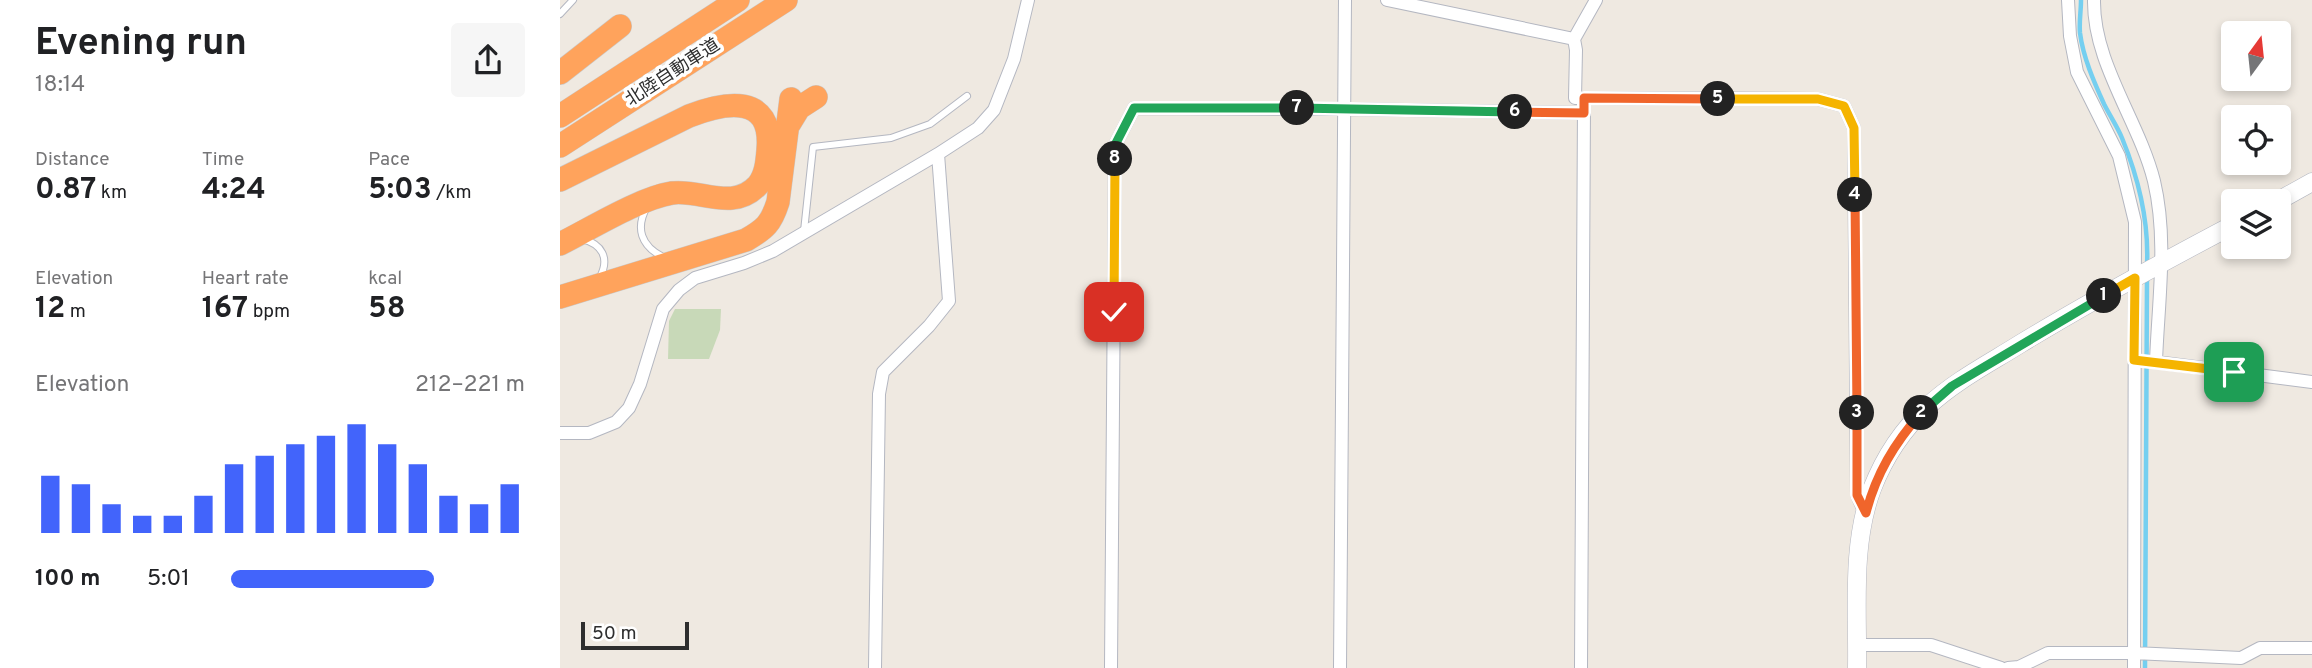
<!DOCTYPE html>
<html lang="en">
<head>
<meta charset="utf-8">
<style>
  :root { --surface:#fff; --page:#f6f6f6; --text:#202124; --muted:#757577; --accent:#4264fb }
  body { margin:0; font-family:Overpass,"Noto Sans JP",sans-serif; background:var(--page); color:var(--text); height:100vh; display:flex; flex-direction:column; font-size:26px; white-space:nowrap }
  * { box-sizing:border-box; margin:0 }
  p { font-size:23px; color:var(--muted) }
  .icon { flex:none; width:38px; height:38px; fill:none; stroke:currentColor; stroke-width:2; stroke-linecap:round; stroke-linejoin:round }
  .map { position:relative; flex:1; overflow:hidden }
  .drawer { display:flex; flex-direction:column; background:var(--surface); width:560px }
  .drawer>* { flex:none }
  .needle { width:46px; rotate:15deg }
  .controls { position:absolute; left:1661px; top:21px; display:grid; gap:14px }
  .controls a { display:grid; place-items:center; width:70px; height:70px; border-radius:7px; background:var(--surface); box-shadow:0 4px 10px #0003; font-size:35px }
  .scale { position:absolute; left:21px; bottom:18px; width:108px; box-sizing:border-box; padding-left:7px; border:4px solid #2e2e2e; border-top:0; font-size:19px; line-height:24px; white-space:nowrap; color:#2e2e2e; -webkit-text-stroke:5px #fff; paint-order:stroke }
  .pin { position:absolute; display:grid; place-items:center; width:60px; height:60px; color:#fff; margin:-30px; border-radius:14px; box-shadow:0 4px 10px #0006 }
  .km { position:absolute; width:35px; height:35px; margin:-18px; border-radius:50%; background:#222; color:#fff; font-size:19px; line-height:35px; text-align:center }
  .round { display:grid; place-items:center; flex:none; width:74px; height:74px; border-radius:7px; background:var(--page) }
  .summary { display:flex; align-items:center; justify-content:space-between; height:119px; padding:0 35px }
  h1 { font-size:38px; font-weight:700; line-height:52px }
  .metrics { display:grid; grid-template-columns:repeat(3,1fr); gap:10px; height:119px; padding:7px 35px }
  .metrics div { display:grid; align-content:center }
  .metrics b { font-size:30px; font-weight:700 }
  .metrics small { font-size:19px; font-weight:400 }
  .metrics p { font-size:19px }
  .chart { height:196px; padding:14px 35px }
  .chart p { display:flex; justify-content:space-between }
  .chart svg { width:100%; height:126px; margin-top:7px; stroke:var(--accent); stroke-width:6 }
  ul { padding:0 35px; list-style:none; font-size:23px }
  li { display:grid; grid-template-columns:112px 84px 1fr; align-items:center; height:52px }
  li i { height:18px; border-radius:9px; background:var(--accent) }
  main { display:flex; flex:1; min-height:0 }
  .map>svg:first-child { display:block }
</style>
</head>
<body>
<main>
<section class="drawer">
<div class="summary"><div><h1>Evening run</h1><p>18:14</p></div><a class="round"><svg class="icon" aria-label="share" viewBox="0 0 24 24"><path d="M12 15V3M7 8l5-5 5 5M5 13v7h14v-7"/></svg></a></div>
<div class="metrics">
<div><p>Distance</p><b>0.87<small> km</small></b></div>
<div><p>Time</p><b>4:24</b></div>
<div><p>Pace</p><b>5:03<small> /km</small></b></div>
</div>
<div class="metrics">
<div><p>Elevation</p><b>12<small> m</small></b></div>
<div><p>Heart rate</p><b>167<small> bpm</small></b></div>
<div><p>kcal</p><b>58</b></div>
</div>
<div class="chart"><p><span>Elevation</span>212–221 m</p>
<svg viewBox="0 0 160 44" preserveAspectRatio="none"><path d="M5 44V24M15 44V27M25 44V34M35 44V38M45 44V38M55 44V31M65 44V20M75 44V17M85 44V13M95 44V10M105 44V6M115 44V13M125 44V20M135 44V31M145 44V34M155 44V27"/></svg>
</div>
<ul>
<li><b>100 m</b>5:01<i style="width:69%"></i></li>
</ul>
</section>
<div class="map">
<svg width="1752" height="668" viewBox="0 0 1752 668">
  <rect width="100%" height="100%" fill="#efe9e1"/>
  <path fill="#c8d9b8" d="M115,309H161L160,330L149,359H108L109,321Z"/>
  <g fill="none" stroke-linecap="round" stroke-linejoin="round">
    <path stroke="#75cff0" stroke-width="4.5" d="M1521,0C1521,11 1519,22 1520,33C1523,57 1534,82 1544,104C1550,116 1557,126 1562,138C1578,177 1589,222 1587,265
      M1585,668L1587,277"/>
    <g stroke="#b4b7c1" stroke-width="8">
      <path id="lane" d="M0,14L13,0
        M87,207C75,228 81,246 103,257
        M244,231L253,147L331,138L370,124L407,96
        M22,239C42,244 50,258 40,277"/>
    </g>
    <g stroke="#b4b7c1" stroke-width="14">
      <path id="street" d="M827,0L1014,39
        M1036,0L1014,39L1016,50L1015,98L1258,99L1284,106L1294,128L1297,495L1305,513
        M1508,0L1510,36L1517,72L1559,156L1575,222L1574,668
        M1534,0C1533,63 1579,121 1594,181C1608,240 1598,303 1596,362L1752,382
        M0,433H29L56,422L69,408L80,384L103,309L119,290L135,278L184,263L213,251L378,154L418,128L434,110L454,59L468,0
        M1297,645H1371L1441,668
        M315,668L319,394L323,372L369,326L389,301L378,154
        M551,668L555,145L574,108L785,109L1024,113
        M780,668L785,0
        M1021,668L1024,105
        M1448,668L1459,667L1488,653H1574L1681,658L1700,648H1752"/>
    </g>
    <g stroke="#b4b7c1" stroke-width="19">
      <path id="secondary" d="M1718,201L1752,182
        M1297,668C1298,610 1291,545 1312,489C1324,458 1343,429 1368,406C1395,381 1428,364 1460,344C1529,302 1601,263 1673,225"/>
    </g>
    <g stroke="#c9c9c9" stroke-width="24">
      <path id="highway" d="M0,73L60,26
        M0,116L178,0
        M228,126L239,108L256,97
        M0,146L226,0
        M0,180L129,116C165,102 213,93 208,150C207,162 206,175 198,185C173,212 141,189 112,193C80,198 30,229 0,244
        M0,297L186,240C205,229 211,224 218,202L231,99"/>
    </g>
    <use href="#lane" stroke="#fff" stroke-width="6"/>
    <use href="#street" stroke="#fff" stroke-width="12"/>
    <use href="#secondary" stroke="#fff" stroke-width="18"/>
    <use href="#highway" stroke="#ffa35c" stroke-width="23"/>
  </g>
  <g fill="none" stroke-linecap="round" stroke-linejoin="round">
    <g stroke="#fff" stroke-width="14">
      <path id="split-1" d="M1544,296L1575,278L1574,360L1674,372"/>
    </g>
    <g stroke="#fff" stroke-width="14">
      <path id="split-2" d="M1361,413L1392,386L1544,296"/>
    </g>
    <g stroke="#fff" stroke-width="14">
      <path id="split-3" d="M1297,413V495L1306,513C1316,474 1334,444 1361,413"/>
    </g>
    <g stroke="#fff" stroke-width="14">
      <path id="split-4" d="M1295,195L1297,413"/>
    </g>
    <g stroke="#fff" stroke-width="14">
      <path id="split-5" d="M1158,99H1258L1284,106L1294,128L1295,195"/>
    </g>
    <g stroke="#fff" stroke-width="14">
      <path id="split-6" d="M955,112L1024,113V98L1158,99"/>
    </g>
    <g stroke="#fff" stroke-width="14">
      <path id="split-7" d="M737,108L955,112"/>
    </g>
    <g stroke="#fff" stroke-width="14">
      <path id="split-8" d="M555,159V145L574,108H737"/>
    </g>
    <g stroke="#fff" stroke-width="14">
      <path id="split-9" d="M554,312L555,159"/>
    </g>
    <use href="#split-1" stroke="#f5b400" stroke-width="9"/>
    <use href="#split-2" stroke="#22a559" stroke-width="9"/>
    <use href="#split-3" stroke="#f0652b" stroke-width="9"/>
    <use href="#split-4" stroke="#f0652b" stroke-width="9"/>
    <use href="#split-5" stroke="#f5b400" stroke-width="9"/>
    <use href="#split-6" stroke="#f0652b" stroke-width="9"/>
    <use href="#split-7" stroke="#22a559" stroke-width="9"/>
    <use href="#split-8" stroke="#22a559" stroke-width="9"/>
    <use href="#split-9" stroke="#f5b400" stroke-width="9"/>
  </g>
  <g text-anchor="middle" dominant-baseline="central" stroke-width="7" stroke-linejoin="round" paint-order="stroke">
    <g font-size="18" fill="#2e2e2e" stroke="#fff">
      <text transform="translate(113 73) rotate(-33)">北陸自動車道</text>
    </g>
  </g>
</svg>
<div class="controls">
<a><svg class="needle" viewBox="-14 -14 28 28"><path d="M0-13l5 13h-10z" fill="#e53935"/><path d="M0 13l5-13h-10z" fill="#757577"/></svg></a>
<a><svg class="icon" aria-label="locate" viewBox="0 0 24 24"><circle cx="12" cy="12" r="6"/><path d="M12 2v4M12 18v4M2 12h4M18 12h4"/></svg></a>
<a><svg class="icon" aria-label="layers" viewBox="0 0 24 24"><path d="M12 4l9 5-9 5-9-5zM3 14l9 5 9-5"/></svg></a>
</div>
<div class="scale">50 m</div>
<div class="pin" style="left:1674px;top:372px;background:#1e9e55"><svg class="icon" aria-label="arrive" viewBox="0 0 24 24"><path d="M6 21V4h12l-3 4 3 4H6"/></svg></div>
<div class="pin" style="left:554px;top:312px;background:#d93025"><svg class="icon" aria-label="check" viewBox="0 0 24 24"><path d="M5 12l5 5 9-10"/></svg></div>
<b class="km" style="left:1544px;top:296px">1</b>
<b class="km" style="left:1361px;top:413px">2</b>
<b class="km" style="left:1297px;top:413px">3</b>
<b class="km" style="left:1295px;top:195px">4</b>
<b class="km" style="left:1158px;top:99px">5</b>
<b class="km" style="left:955px;top:112px">6</b>
<b class="km" style="left:737px;top:108px">7</b>
<b class="km" style="left:555px;top:159px">8</b>
</div>
</main>
</body>
</html>
